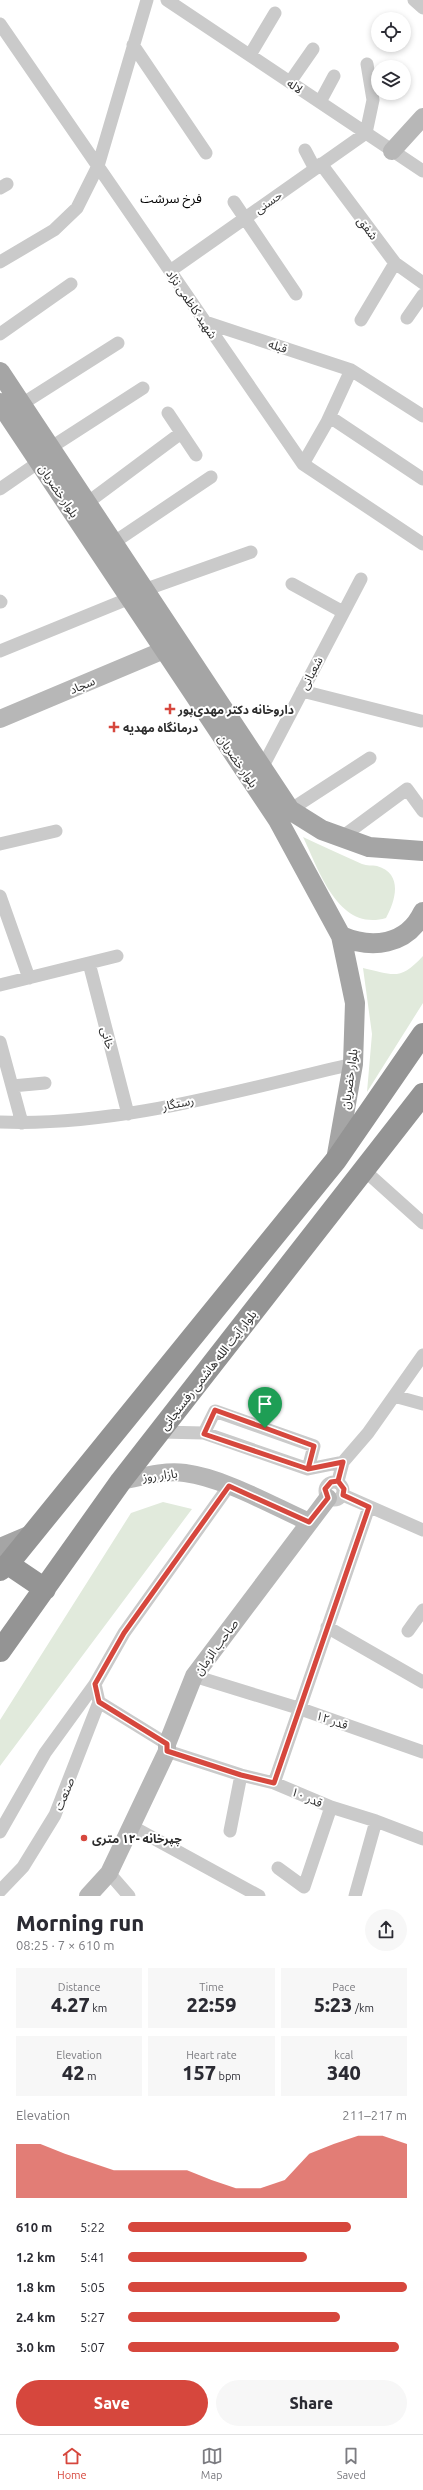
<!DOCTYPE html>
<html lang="en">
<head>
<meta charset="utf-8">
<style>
  :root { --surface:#fff; --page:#f7f7f7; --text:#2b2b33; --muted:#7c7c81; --line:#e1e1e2; --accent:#d6473d }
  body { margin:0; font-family:Ubuntu,"Noto Sans Arabic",sans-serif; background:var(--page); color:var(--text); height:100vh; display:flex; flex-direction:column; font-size:15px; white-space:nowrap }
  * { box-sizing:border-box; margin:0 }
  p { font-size:13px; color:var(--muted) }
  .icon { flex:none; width:22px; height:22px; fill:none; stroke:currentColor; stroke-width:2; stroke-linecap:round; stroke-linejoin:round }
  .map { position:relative; height:1896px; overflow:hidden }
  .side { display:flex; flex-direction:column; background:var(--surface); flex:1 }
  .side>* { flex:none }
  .fabs { position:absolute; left:371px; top:12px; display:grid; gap:8px }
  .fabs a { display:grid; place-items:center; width:40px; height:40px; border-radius:50%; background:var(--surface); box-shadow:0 2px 6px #0003; font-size:20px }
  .pin { position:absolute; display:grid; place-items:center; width:34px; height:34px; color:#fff; margin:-41px -17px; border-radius:50% 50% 50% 0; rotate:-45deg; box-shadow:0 0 4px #0007 }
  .pin .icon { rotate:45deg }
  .round { display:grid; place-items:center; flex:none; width:42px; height:42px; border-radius:21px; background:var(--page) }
  .summary { display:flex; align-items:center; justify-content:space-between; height:68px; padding:0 16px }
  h1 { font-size:22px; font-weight:800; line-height:30px }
  .stats { display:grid; grid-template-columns:repeat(3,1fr); gap:6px; height:68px; padding:4px 16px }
  .stats div { display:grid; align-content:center; border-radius:0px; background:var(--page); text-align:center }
  .stats b { font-size:20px; font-weight:800 }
  .stats small { font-size:11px; font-weight:400 }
  .stats p { font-size:11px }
  .chart { height:112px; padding:8px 16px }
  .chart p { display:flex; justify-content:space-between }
  .chart svg { width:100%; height:72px; margin-top:4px; fill:var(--accent); opacity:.7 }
  .cta { display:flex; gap:8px; margin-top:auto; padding:8px 16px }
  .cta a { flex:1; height:46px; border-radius:24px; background:var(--accent); color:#fff; font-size:16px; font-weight:800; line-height:46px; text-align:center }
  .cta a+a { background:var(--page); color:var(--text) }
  ul { padding:0 16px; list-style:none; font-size:13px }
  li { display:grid; grid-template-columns:64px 48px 1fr; align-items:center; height:30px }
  li i { height:10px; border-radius:5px; background:var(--accent) }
  .tabs { display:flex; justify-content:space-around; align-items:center; height:56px; border-top:1px solid var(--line); background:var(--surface); font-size:11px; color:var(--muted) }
  .tabs a { display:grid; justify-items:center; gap:2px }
  .tabs .active { color:var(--accent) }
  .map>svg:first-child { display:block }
</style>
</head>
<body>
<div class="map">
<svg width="423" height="1896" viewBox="0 0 423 1896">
  <rect width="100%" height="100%" fill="#fff"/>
  <path fill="#e1eadc" d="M303,837C322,846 342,855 362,864C367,866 372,865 377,866C404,874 395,901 386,918C338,932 319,870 303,837Z
    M423,956V1003L367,1092L372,1034L363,968C394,975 400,981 423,956Z
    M163,1502L192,1509L0,1766V1720L131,1513Z"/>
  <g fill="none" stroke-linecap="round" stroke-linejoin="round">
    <path stroke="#cacaca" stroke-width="13" d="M167,0L423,171
      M414,0L423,8
      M0,24L303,464L423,544
      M133,45L206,153
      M250,55L275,13
      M290,82L313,49
      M320,102L334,76
      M305,150L315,169
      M321,164L395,263L423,283
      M0,188L7,184
      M234,202L296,294
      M0,262L54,230L77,208L98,166L147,0
      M170,271L366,133L373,100L367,64
      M407,318L423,295
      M361,320L395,263
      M205,322L351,370L423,416
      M0,334L71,284
      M22,404L118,343
      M168,413L196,455
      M330,417L423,479
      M50,448L143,388
      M303,464L327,422L351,370
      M0,489L39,462
      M87,503L181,433
      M113,543L211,477
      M292,584L343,612
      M144,590L251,552
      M0,601L1,602
      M0,651L130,598
      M302,691L421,721
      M262,768L361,579
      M290,810L370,758
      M342,837L407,789L423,811
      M0,844L56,831
      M0,896L29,978
      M89,963L128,1114
      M0,985L117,956
      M0,1042L22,1123
      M12,1086L45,1083
      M0,1122C117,1127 239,1090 353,1064
      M364,1170L423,1223
      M394,1396L423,1404
      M160,1432L204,1433L308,1469L343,1462
      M204,1433L215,1411L314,1446L308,1469
      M338,1481L343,1462L368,1433L423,1355
      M325 1491a9 9 0 1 1 18 0a9 9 0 1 1-18 0Z
      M343,1495L423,1530
      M327,1627L423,1682
      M408,1631L423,1610
      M194,1676L298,1708L423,1752
      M99,1702L167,1744
      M167,1751L241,1775L274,1783L331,1807L376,1821L423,1839
      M274,1783L369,1507
      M133,1827L259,1896
      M230,1831L241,1775
      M0,1832L45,1753L95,1684
      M278,1868L304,1887L331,1807
      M109,1873L129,1896
      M0,1891L23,1867L55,1815L99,1702L95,1684L124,1633L229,1486
      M355,1896L376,1821"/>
    <path stroke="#b7b7b7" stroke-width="18" d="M392,151L423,117
      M0,719L164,650
      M121,1481C141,1477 164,1470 185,1473C224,1478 273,1506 309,1522
      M88,1896L109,1873L167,1751V1744L194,1676L328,1498"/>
    <path stroke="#a5a5a5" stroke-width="20" d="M0,372L290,810L322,830L369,847L423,851
      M0,403L278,820L341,936L355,1003L353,1064L336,1160
      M341,936C371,949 407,946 423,912
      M0,1548L31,1535"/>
    <path stroke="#949494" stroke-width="22" d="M8,1564L45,1589
      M0,1570L8,1564L336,1160L423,1034
      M0,1651L121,1481L423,1094"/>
  </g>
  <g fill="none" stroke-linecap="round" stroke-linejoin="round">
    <g stroke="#fff" stroke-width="8">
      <path id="route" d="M265,1428L314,1446L308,1469L343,1462L338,1481L331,1482L325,1489L328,1498L309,1522L229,1486L124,1633L95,1684L99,1702L167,1744V1751L241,1775L274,1783L369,1507L343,1495L344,1489L338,1481L343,1462L308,1469L204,1434L215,1410L265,1428"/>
    </g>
    <use href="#route" stroke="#d6473d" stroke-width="5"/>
  </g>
  <g fill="#d6473d" stroke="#fff" stroke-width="1.5">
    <path d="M168 703h4v4h4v4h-4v4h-4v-4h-4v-4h4z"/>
    <path d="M112 721h4v4h4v4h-4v4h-4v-4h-4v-4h4z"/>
    <circle cx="84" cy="1838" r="4"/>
  </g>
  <g text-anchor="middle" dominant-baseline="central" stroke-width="4" stroke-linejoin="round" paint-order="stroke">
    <g font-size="12" fill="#2d2d2d" stroke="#fff">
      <text transform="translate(295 86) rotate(34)">لاله</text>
      <text transform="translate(268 202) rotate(-35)">حسنی</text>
      <text transform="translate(368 228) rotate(53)">شفق</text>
      <text transform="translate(192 304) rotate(56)">شهید کاظمی نژاد</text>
      <text transform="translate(278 346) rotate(18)">قبله</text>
      <text transform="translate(59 491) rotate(56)">بلوار خضریان</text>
      <text transform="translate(311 673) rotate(-62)">شعبانی</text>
      <text transform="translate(82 685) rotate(-23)">سجاد</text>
      <text transform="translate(238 761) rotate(56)">بلوار خضریان</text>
      <text transform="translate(108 1038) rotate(75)">خانی</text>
      <text transform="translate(349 1079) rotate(-82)">بلوار خضریان</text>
      <text transform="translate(178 1103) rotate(-12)">رستگار</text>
      <text transform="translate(208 1370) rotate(-52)">بلوار آیت الله هاشمی رفسنجانی</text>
      <text transform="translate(160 1475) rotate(-7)">بازار روز</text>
      <text transform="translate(216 1647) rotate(-54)">صاحب الزمان</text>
      <text transform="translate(332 1720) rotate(19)">قدر ۱۲</text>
      <text transform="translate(64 1794) rotate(-68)">صنعت</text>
      <text transform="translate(307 1797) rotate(23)">قدر ۱۰</text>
    </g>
    <g font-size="12" font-weight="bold" fill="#2d2d2d" stroke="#fff" text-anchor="start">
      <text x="178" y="709">داروخانه دکتر مهدی‌پور</text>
      <text x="123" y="727">درمانگاه مهدیه</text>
      <text x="92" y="1838">چپرخانه -١٢ مترى</text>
    </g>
    <g font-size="13" fill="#000" stroke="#fff">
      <text x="171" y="198">فرخ سرشت</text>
    </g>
  </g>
</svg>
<div class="fabs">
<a><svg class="icon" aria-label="locate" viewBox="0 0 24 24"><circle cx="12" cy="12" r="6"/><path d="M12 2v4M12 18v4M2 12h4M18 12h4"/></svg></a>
<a><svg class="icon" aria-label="layers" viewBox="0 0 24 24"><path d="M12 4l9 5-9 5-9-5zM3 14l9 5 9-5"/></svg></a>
</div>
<div class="pin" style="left:265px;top:1428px;background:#1e9e55"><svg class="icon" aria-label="arrive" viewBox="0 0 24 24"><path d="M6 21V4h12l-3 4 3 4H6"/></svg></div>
</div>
<section class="side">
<div class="summary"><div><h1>Morning run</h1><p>08:25 · 7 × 610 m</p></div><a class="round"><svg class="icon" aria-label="share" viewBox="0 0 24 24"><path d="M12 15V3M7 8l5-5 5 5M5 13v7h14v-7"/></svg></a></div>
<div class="stats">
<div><p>Distance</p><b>4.27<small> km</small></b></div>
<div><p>Time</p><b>22:59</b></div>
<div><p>Pace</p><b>5:23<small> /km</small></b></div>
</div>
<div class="stats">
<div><p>Elevation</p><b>42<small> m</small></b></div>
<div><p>Heart rate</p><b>157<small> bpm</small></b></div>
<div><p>kcal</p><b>340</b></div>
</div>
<div class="chart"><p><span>Elevation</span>211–217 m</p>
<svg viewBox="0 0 160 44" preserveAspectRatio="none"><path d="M0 44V11L10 11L20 17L30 22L40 27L50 27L60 27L70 27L80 33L90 38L100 38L110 33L120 17L130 11L140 6L150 6L160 11V44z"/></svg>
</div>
<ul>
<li><b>610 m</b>5:22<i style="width:80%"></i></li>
<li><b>1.2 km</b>5:41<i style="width:64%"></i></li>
<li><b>1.8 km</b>5:05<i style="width:100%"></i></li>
<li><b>2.4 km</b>5:27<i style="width:76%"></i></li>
<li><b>3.0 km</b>5:07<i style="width:97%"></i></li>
</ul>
<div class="cta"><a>Save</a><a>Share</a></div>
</section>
<nav class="tabs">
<a class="active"><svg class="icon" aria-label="home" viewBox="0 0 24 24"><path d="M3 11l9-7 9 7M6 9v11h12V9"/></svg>Home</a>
<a><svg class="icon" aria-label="map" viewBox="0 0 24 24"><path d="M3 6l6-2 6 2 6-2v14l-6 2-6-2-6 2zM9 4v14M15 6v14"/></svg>Map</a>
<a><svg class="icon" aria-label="saved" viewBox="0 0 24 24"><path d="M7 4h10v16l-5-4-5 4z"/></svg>Saved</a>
</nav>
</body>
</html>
